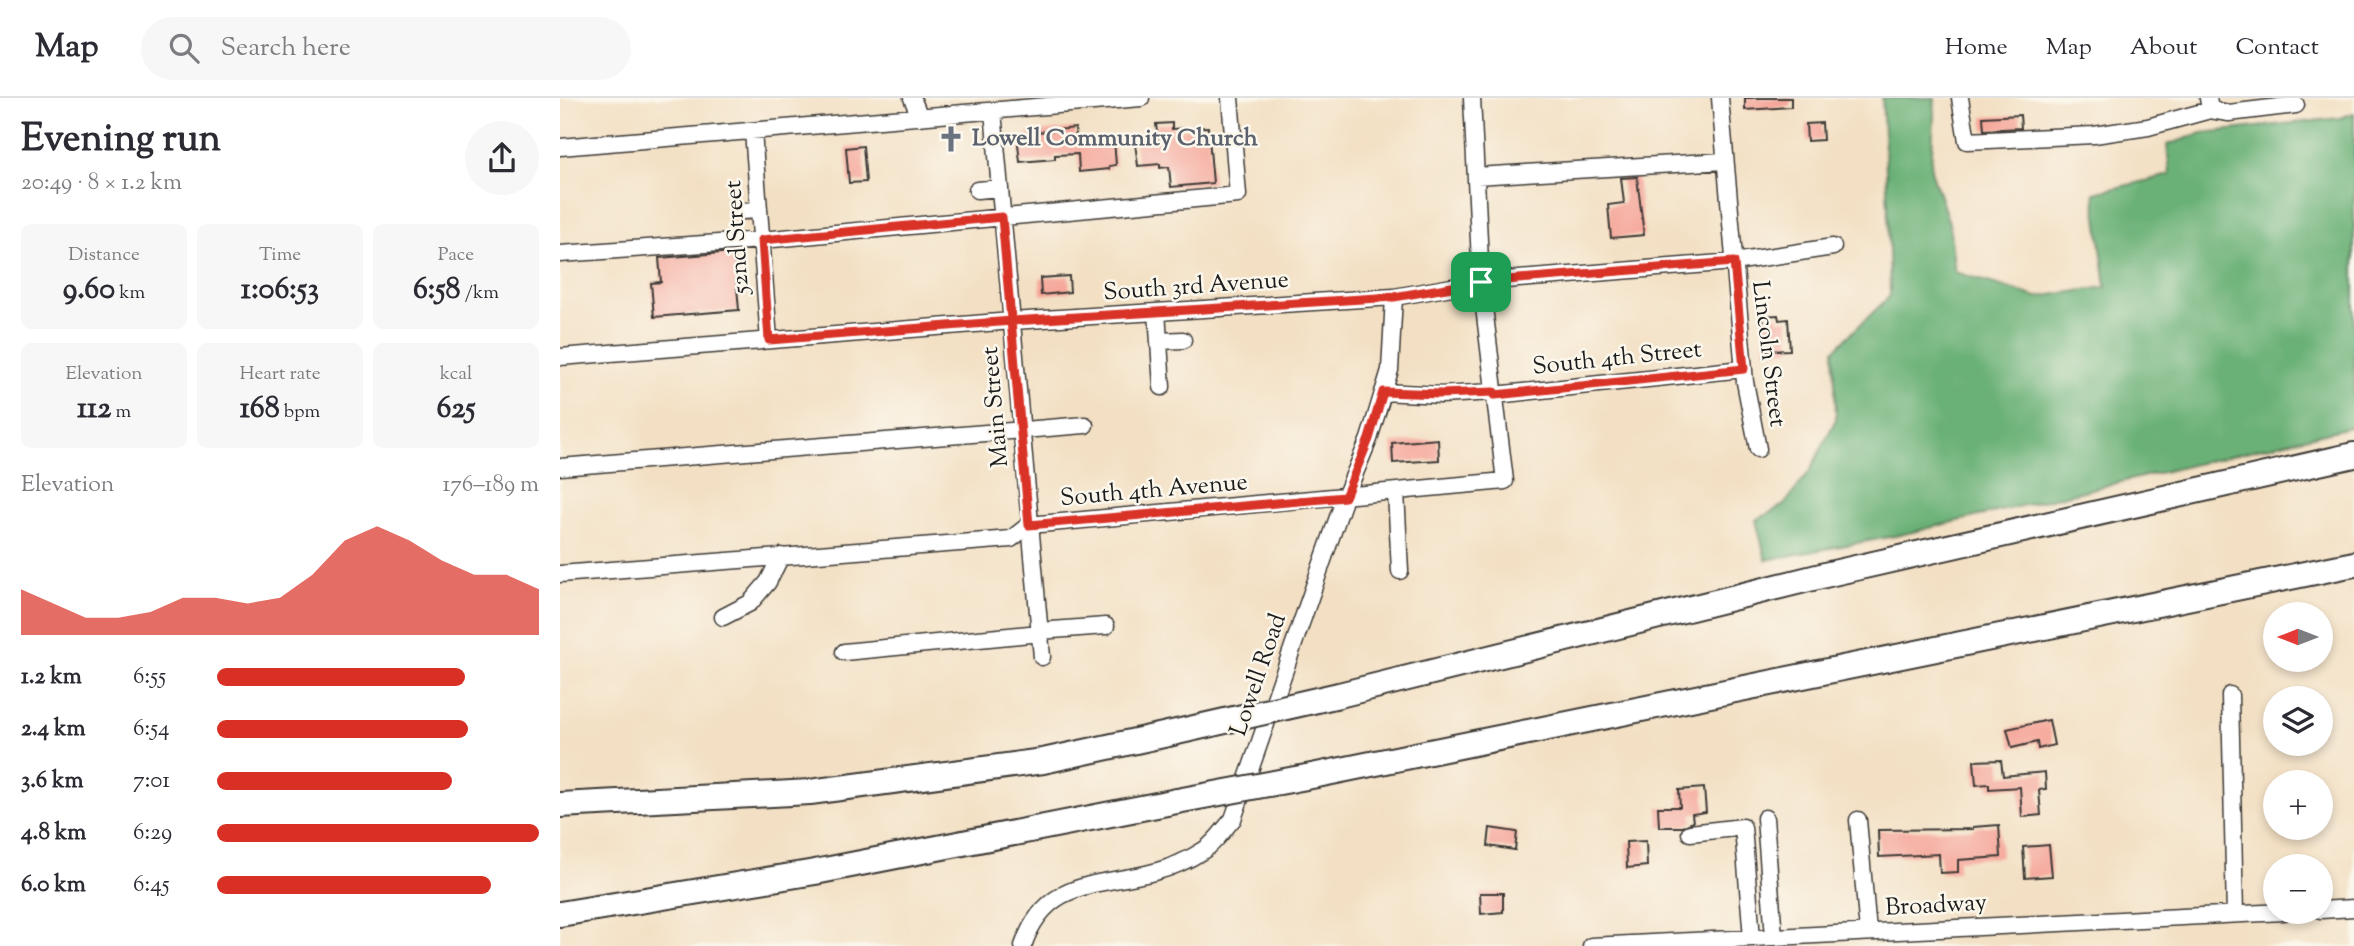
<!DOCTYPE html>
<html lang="en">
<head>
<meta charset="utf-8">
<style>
  :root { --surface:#fff; --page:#f7f7f7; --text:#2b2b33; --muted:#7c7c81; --line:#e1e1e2; --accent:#d93025 }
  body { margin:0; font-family:"Sorts Mill Goudy",serif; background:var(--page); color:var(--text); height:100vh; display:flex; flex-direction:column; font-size:26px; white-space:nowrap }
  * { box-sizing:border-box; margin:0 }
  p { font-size:23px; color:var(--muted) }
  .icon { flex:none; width:38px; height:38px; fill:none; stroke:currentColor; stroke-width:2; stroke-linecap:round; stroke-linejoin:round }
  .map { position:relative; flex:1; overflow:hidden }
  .details { display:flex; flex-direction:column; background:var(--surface); width:560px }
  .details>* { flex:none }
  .needle { width:46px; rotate:270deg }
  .fabs { position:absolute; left:1703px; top:504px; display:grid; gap:14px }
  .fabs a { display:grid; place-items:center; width:70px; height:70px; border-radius:50%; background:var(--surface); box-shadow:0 4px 10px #0003; font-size:35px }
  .pin { position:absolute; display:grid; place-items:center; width:60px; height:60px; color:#fff; margin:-30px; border-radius:14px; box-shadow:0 4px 10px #0006 }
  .round { display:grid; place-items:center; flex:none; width:74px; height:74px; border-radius:37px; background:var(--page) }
  .head { display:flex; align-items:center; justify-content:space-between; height:119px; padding:0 21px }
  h1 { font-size:38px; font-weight:700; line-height:52px }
  .figures { display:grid; grid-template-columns:repeat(3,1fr); gap:10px; height:119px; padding:7px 21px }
  .figures div { display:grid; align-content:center; border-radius:10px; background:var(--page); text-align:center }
  .figures b { font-size:30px; font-weight:700 }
  .figures small { font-size:19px; font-weight:400 }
  .figures p { font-size:19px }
  .chart { height:196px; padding:14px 21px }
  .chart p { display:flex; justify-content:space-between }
  .chart svg { width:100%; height:126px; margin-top:7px; fill:var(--accent); opacity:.7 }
  ul { padding:0 21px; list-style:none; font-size:23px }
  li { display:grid; grid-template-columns:112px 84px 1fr; align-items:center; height:52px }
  li i { height:18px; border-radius:9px; background:var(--accent) }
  header { display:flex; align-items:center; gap:42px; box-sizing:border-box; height:98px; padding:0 35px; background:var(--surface); border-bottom:2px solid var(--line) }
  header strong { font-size:33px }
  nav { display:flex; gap:38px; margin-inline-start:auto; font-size:24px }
  .search { width:490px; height:63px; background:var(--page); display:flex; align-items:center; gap:18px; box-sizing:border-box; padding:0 24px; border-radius:38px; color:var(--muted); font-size:26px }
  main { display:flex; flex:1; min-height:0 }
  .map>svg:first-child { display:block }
</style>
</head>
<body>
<header>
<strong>Map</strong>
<div class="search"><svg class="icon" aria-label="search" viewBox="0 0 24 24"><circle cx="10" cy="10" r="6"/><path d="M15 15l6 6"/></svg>Search here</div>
<nav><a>Home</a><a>Map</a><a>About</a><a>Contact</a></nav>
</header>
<main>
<section class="details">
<div class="head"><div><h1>Evening run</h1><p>20:49 · 8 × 1.2 km</p></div><a class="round"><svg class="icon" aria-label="share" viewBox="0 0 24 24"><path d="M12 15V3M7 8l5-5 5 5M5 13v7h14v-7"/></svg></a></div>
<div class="figures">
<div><p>Distance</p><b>9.60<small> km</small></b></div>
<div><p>Time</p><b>1:06:53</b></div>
<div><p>Pace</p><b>6:58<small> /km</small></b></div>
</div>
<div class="figures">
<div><p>Elevation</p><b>112<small> m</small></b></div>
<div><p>Heart rate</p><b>168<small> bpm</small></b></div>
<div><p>kcal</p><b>625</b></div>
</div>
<div class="chart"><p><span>Elevation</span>176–189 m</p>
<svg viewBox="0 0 160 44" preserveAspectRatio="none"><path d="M0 44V28L10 33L20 38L30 38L40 36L50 31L60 31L70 33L80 31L90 23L100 11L110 6L120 11L130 18L140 23L150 23L160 28V44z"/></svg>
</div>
<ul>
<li><b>1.2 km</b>6:55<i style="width:77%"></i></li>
<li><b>2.4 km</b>6:54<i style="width:78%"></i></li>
<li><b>3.6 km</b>7:01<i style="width:73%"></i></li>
<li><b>4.8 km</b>6:29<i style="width:100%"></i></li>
<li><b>6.0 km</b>6:45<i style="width:85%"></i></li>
</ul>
</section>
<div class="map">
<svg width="1794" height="848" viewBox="0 0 1794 848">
  <rect width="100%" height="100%" fill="#fbf7ec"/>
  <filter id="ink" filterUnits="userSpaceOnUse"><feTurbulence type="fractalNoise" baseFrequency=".0143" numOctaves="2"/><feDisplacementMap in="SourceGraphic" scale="14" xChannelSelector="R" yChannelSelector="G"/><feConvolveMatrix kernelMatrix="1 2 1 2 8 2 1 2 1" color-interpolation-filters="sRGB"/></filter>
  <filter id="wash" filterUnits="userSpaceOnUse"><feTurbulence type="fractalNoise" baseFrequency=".00686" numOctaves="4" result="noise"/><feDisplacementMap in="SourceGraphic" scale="28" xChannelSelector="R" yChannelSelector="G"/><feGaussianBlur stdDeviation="1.57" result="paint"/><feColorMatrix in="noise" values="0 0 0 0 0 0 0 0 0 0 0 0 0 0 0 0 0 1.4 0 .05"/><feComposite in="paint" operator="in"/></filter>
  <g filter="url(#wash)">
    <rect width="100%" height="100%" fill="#f3e0c4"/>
    <path fill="#6ab177" stroke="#43664a" stroke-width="2" d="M1322,0H1375L1371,72L1389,125L1395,174L1477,199L1546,189L1534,95L1610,77L1607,47L1642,35L1780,20L1794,15V328L1340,437L1206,462L1196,422L1224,407L1250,373L1276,321L1274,252L1330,198L1328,109Z"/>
    <g id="blocks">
      <path fill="#f5a498" d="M1185,0H1231V9L1185,12Z
        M1460,17L1461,30L1424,32L1423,19Z
        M612,25V31L648,29L653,85L611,89L609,69L600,70V66L578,68L575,45L598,43L596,26Z
        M1262,25L1263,42L1247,43L1246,26Z
        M515,30L516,45L554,42L556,67L549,68V71L519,74L518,56L495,57V61L460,64L458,46L468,35Z
        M303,48L306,84L289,85L286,50Z
        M1077,79L1084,137L1051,140L1048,107L1064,105L1061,80Z
        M174,154L179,212L94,219L91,185L101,184L99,160Z
        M509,178L510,194L481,197L480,180Z
        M1218,217L1219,222L1228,221L1230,252L1205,253L1203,218Z
        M878,341L879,362L833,365L832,345Z
        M1489,622L1494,647L1478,651L1477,644L1452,650L1447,631Z
        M1441,662L1443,678L1485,674L1486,691L1479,692L1481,717L1462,719L1460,689L1429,691V686L1416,687L1414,663Z
        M1144,690L1146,714L1132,716L1133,724L1122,729H1099L1098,709H1120L1119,692Z
        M1439,727L1441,759L1398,762V774L1380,775L1379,756L1319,759L1318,732L1413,731V729Z
        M930,730L957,734L955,752L928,748Z
        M1086,743L1087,768L1067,770L1066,744Z
        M1489,747L1492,778L1465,780L1463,749Z
        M920,795H943V814L921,816Z"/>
    </g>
  </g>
  <g filter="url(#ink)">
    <use href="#blocks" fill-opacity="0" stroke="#3c3935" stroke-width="2"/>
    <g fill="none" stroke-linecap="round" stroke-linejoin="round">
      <g stroke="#3c3935" stroke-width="19">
        <path id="minor" d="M352,0L360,19
          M1160,0L1185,284L1198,351
          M1400,0L1407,43L1534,37L1588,29L1650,12L1648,0
          M1650,12L1669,15L1736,7
          M433,13L482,559
          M193,33L209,242
          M0,49L581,0
          M916,78L1165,63
          M417,92L440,90
          M181,113L199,112
          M0,156L202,142L678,97L670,0
          M597,214L602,289
          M599,243L623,242
          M0,259L452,223L834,199L921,184L1174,164L1273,149
          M823,294L881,297L934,294
          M935,297L1183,271
          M0,369L525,327
          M836,394L840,473
          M0,476L451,441L469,427L945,383L921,184L912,0
          M163,519L190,505L208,484L221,458
          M479,533L546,528
          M284,554L480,535
          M1670,597L1675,816
          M1205,720L1214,839
          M1298,722L1308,834
          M1130,735L1183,729L1192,840
          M1760,812L1794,810
          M463,848C486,780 537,789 594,774C610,770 630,761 644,752C655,745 664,731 673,721L785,399L809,341L830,272L834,199
          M1031,848L1724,814"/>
      </g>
      <g stroke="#3c3935" stroke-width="28">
        <path id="highway" d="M779,597L1269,476L1794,357
          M757,677L1794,466
          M0,707L250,694L483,663L608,636
          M0,816L255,774L617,703"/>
      </g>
      <use href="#minor" stroke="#fff" stroke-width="16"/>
      <use href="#highway" stroke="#fff" stroke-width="24"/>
      <g stroke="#3c3935" stroke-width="28" stroke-linecap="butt">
        <path id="highway-bridge" d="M608,636L779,597
          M617,703L757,677"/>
      </g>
      <use href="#highway-bridge" stroke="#fff" stroke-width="24"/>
    </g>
  </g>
  <g fill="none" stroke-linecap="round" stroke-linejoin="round" filter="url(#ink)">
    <g stroke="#fff" stroke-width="14">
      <path id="route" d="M921,184L834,199L452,223L209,242L202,142L442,119L469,427L785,399L809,341L823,294L881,296L934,294L935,297L1184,271L1174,164L921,184"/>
    </g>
    <use href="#route" stroke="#d93025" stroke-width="9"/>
  </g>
  <defs>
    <g id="church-bare" transform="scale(2.1)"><path d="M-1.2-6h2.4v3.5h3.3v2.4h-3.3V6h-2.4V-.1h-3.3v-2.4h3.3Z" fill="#6b7280" stroke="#fbf7ec" stroke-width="2.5" paint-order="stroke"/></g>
  </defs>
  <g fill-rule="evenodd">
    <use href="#church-bare" x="391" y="41"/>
  </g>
  <g text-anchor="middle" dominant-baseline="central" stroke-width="5" stroke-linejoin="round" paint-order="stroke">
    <g font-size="24" font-weight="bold" fill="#5b616d" stroke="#fbf7ec" text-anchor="start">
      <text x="412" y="41">Lowell Community Church</text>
    </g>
    <g font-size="24" fill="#1c1c1c" stroke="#fbf7ec">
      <text transform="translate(178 139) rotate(-94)">52nd Street</text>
      <text transform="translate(636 189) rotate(-4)">South 3rd Avenue</text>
      <text transform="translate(1208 256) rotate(83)">Lincoln Street</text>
      <text transform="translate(1057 261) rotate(-6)">South 4th Street</text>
      <text transform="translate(436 309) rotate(-95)">Main Street</text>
      <text transform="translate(594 393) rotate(-5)">South 4th Avenue</text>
      <text transform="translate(699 577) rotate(-71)">Lowell Road</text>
      <text transform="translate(1376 808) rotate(-3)">Broadway</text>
    </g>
  </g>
</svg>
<div class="fabs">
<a><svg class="needle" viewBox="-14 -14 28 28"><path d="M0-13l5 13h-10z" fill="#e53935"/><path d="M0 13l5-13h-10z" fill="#7c7c81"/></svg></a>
<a><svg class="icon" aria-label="layers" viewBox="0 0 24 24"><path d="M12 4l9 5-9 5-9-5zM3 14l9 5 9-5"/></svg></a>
<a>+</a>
<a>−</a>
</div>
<div class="pin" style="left:921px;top:184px;background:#1e9e55"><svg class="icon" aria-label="arrive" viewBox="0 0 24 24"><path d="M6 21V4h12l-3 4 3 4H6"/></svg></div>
</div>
</main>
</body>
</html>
